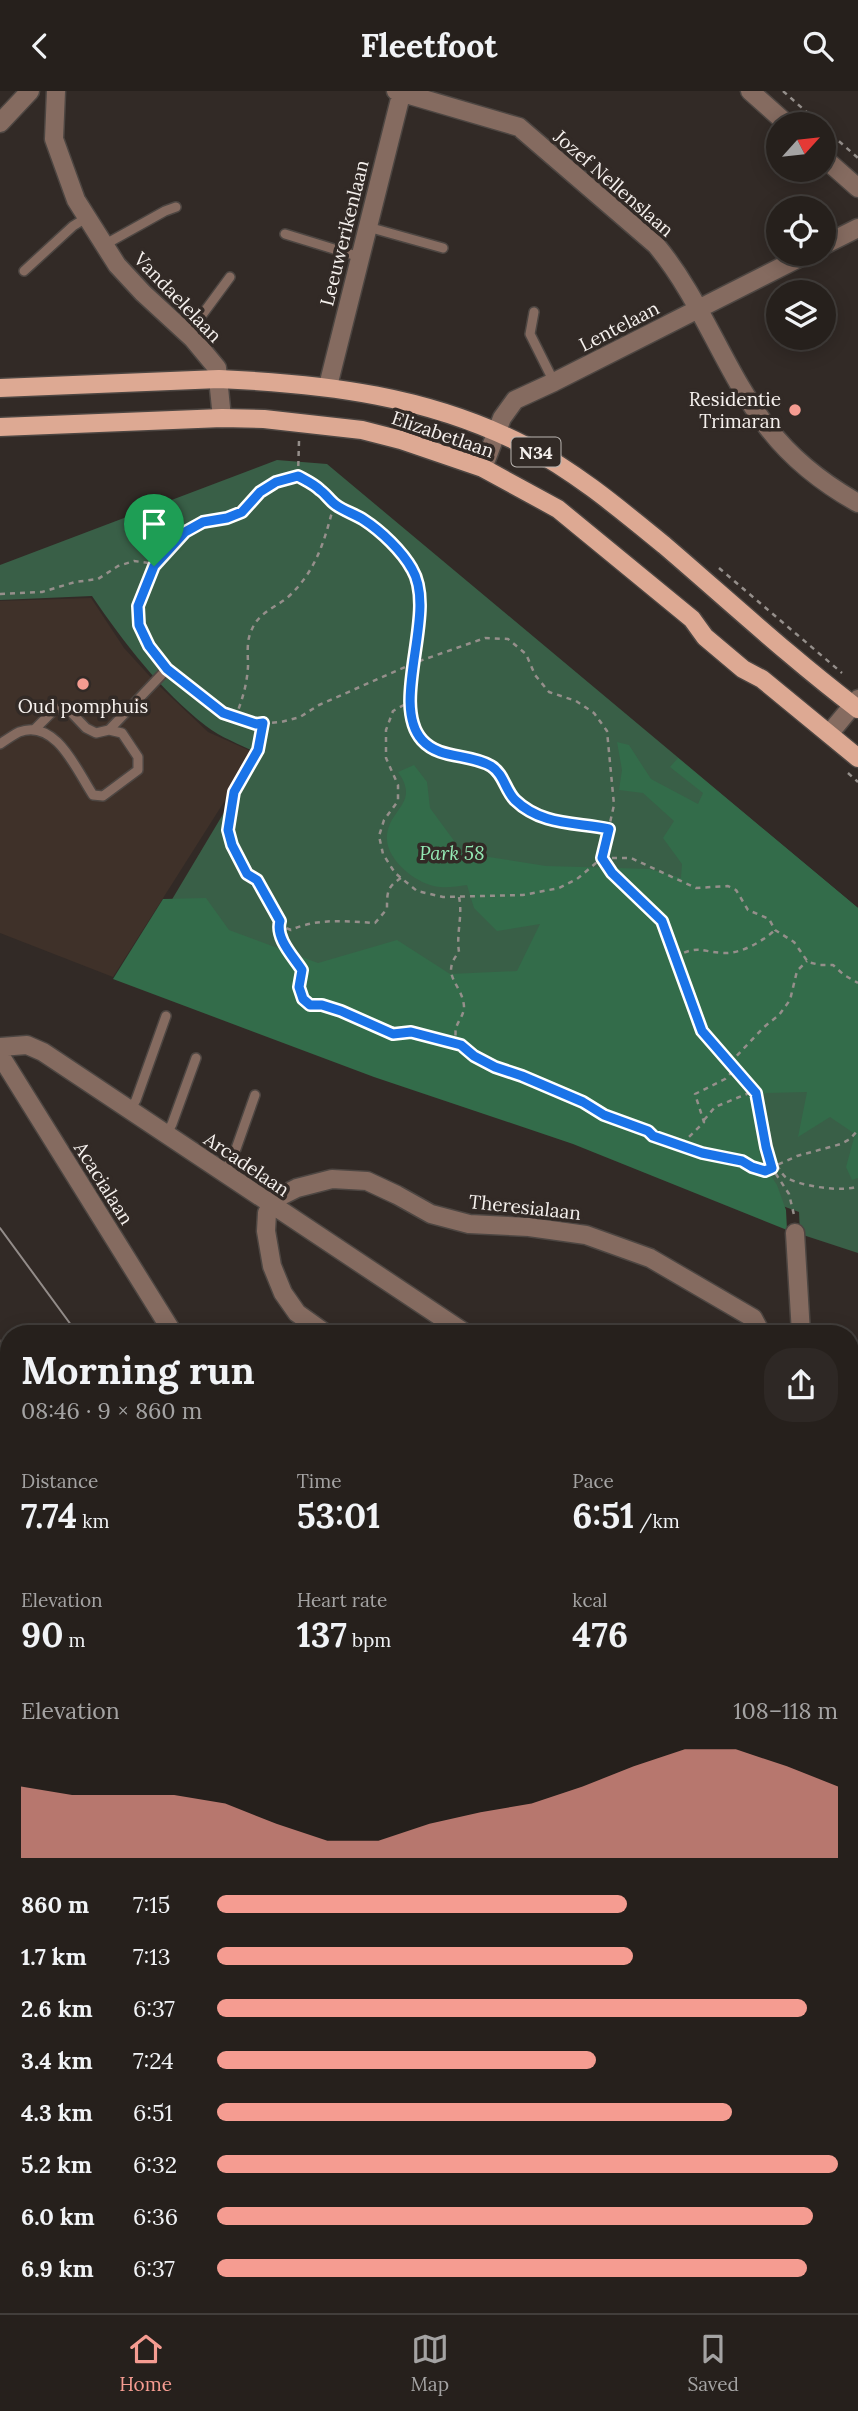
<!DOCTYPE html>
<html lang="en">
<head>
<meta charset="utf-8">
<style>
  :root { --surface:#26201c; --page:#2e2825; --text:#f1f3f6; --muted:#a4a3a3; --line:#423e3b; --accent:#f59c91 }
  body { margin:0; font-family:Lora,serif; background:var(--page); color:var(--text); height:100vh; display:flex; flex-direction:column; font-size:26px; white-space:nowrap }
  * { box-sizing:border-box; margin:0 }
  p { font-size:23px; color:var(--muted) }
  .icon { flex:none; width:38px; height:38px; fill:none; stroke:currentColor; stroke-width:2; stroke-linecap:round; stroke-linejoin:round }
  .map { position:relative; flex:1; overflow:hidden }
  .details { position:absolute; left:0px; top:1234px; width:859px; height:989px; display:flex; flex-direction:column; background:var(--surface); border-radius:28px 28px 0 0; box-shadow:0 4px 18px #0003,0 0 0 2px var(--line) }
  .details>* { flex:none }
  .needle { width:46px; rotate:63deg }
  .tools { position:absolute; left:766px; top:21px; display:grid; gap:14px }
  .tools a { display:grid; place-items:center; width:70px; height:70px; border-radius:50%; background:var(--surface); box-shadow:0 4px 18px #0003,0 0 0 2px var(--line); font-size:35px }
  .pin { position:absolute; display:grid; place-items:center; width:60px; height:60px; color:#fff; margin:-72px -30px; border-radius:50% 50% 50% 0; rotate:-45deg; box-shadow:0 0 7px #0007 }
  .pin .icon { rotate:45deg }
  .round { display:grid; place-items:center; flex:none; width:74px; height:74px; border-radius:28px; background:var(--page) }
  .head { display:flex; align-items:center; justify-content:space-between; height:119px; padding:0 21px }
  h1 { font-size:38px; font-weight:700; line-height:52px }
  .metrics { display:grid; grid-template-columns:repeat(3,1fr); gap:10px; height:119px; padding:7px 21px }
  .metrics div { display:grid; align-content:center }
  .metrics b { font-size:35px; font-weight:700 }
  .metrics small { font-size:19px; font-weight:400 }
  .metrics p { font-size:19px }
  .chart { height:196px; padding:14px 21px }
  .chart p { display:flex; justify-content:space-between }
  .chart svg { width:100%; height:126px; margin-top:7px; fill:var(--accent); opacity:.7 }
  ul { padding:0 21px; list-style:none; font-size:23px }
  li { display:grid; grid-template-columns:112px 84px 1fr; align-items:center; height:52px }
  li i { height:18px; border-radius:9px; background:var(--accent) }
  header { display:flex; justify-content:space-between; align-items:center; height:91px; padding:0 21px; background:var(--surface); font-size:32px; font-weight:700 }
  .menu { display:flex; justify-content:space-around; align-items:center; height:98px; border-top:2px solid var(--line); background:var(--surface); font-size:19px; color:var(--muted) }
  .menu a { display:grid; justify-items:center; gap:4px }
  .menu .current { color:var(--accent) }
  .map>svg:first-child { display:block }
</style>
</head>
<body>
<header><svg class="icon" aria-label="back" viewBox="0 0 24 24"><path d="M15 5l-7 7 7 7"/></svg>Fleetfoot<svg class="icon" aria-label="search" viewBox="0 0 24 24"><circle cx="10" cy="10" r="6"/><path d="M15 15l6 6"/></svg></header>
<div class="map">
<svg width="858" height="2222" viewBox="0 0 858 2222">
  <rect width="100%" height="100%" fill="#322a26"/>
  <path fill="#3f3129" d="M91,507L124,557L155,591L208,641L255,662L113,886L0,842V510Z"/>
  <path fill="#395f47" d="M277,369L327,373L858,817V1162L800,1143L799,1121L131,877L259,663C242,654 221,647 206,635C160,599 125,553 92,505L0,509V474Z
    M0,1991L9,2005V2214H142L147,2222H0Z"/>
  <path fill="#336c4a" d="M617,651L629,654L651,688L698,713L703,702L670,676L678,667L858,817V1087L852,1089L846,1076L855,1043L830,1026L798,1046L807,1001L766,1002L751,1010L761,1070L777,1094L786,1119L787,1139L573,1053L374,986L113,888L163,808L206,807L229,839L318,872L397,849L450,883L517,880L540,833L497,840L474,817L467,794C458,795 449,797 440,796C418,795 384,768 387,744C390,717 420,712 398,681L414,674L427,691L430,717L463,762L546,775L650,778L681,787L682,773L663,747L674,730L643,702L619,699L622,679Z"/>
  <g fill="none" stroke-linecap="round" stroke-linejoin="round">
    <g stroke="#4d4642" stroke-width="12">
      <path id="service" d="M368,136L443,157
        M285,143L360,166
        M104,154L165,120L176,116
        M24,180L73,135L86,127
        M534,221L530,243L554,291
        M188,243L230,186
        M109,639L167,578
        M0,653C6,649 13,644 19,641C56,627 77,680 93,704L103,705L138,679V666L122,642L109,639L96,642L86,637L66,616L55,618L35,638
        M130,1019L136,1009L166,925
        M166,1044L172,1033L196,967
        M223,1082L232,1069L255,1004"/>
    </g>
    <g stroke="#4d4642" stroke-width="21">
      <path id="minor" d="M56,0L54,48L76,109L117,174L143,202L193,248L217,277L222,327
        M396,0L519,36L656,154C702,209 724,280 768,337C792,368 824,393 858,412
        M750,0L787,33
        M0,32L30,0
        M824,67L858,97
        M824,154L858,137
        M328,295L402,0
        M483,377L502,327L515,309L554,291L807,163
        M829,643L858,608
        M0,956L27,954L43,961L465,1242
        M0,964L173,1242
        M795,1142L801,1242
        M325,1242L297,1222L283,1202L272,1175L266,1140L267,1122L275,1108L297,1097L332,1088L367,1090L397,1104L431,1123L469,1133L529,1136L586,1144L650,1167L753,1227L761,1242
        M0,1259L9,1261
        M850,1262H858
        M0,1419L9,1414
        M850,1471L858,1481
        M850,1524L858,1525
        M0,1588L9,1582
        M850,1664L858,1651
        M0,1745L9,1758
        M850,1900L858,1901
        M400,2214L418,2222
        M696,2214L698,2222
        M805,2214L806,2222
        M250,2222L254,2214
        M355,2222L359,2214
        M443,2222L451,2214"/>
    </g>
    <g stroke="#4d4642" stroke-width="21">
      <path id="tertiary" d="M0,1945L9,1958
        M171,2214L176,2222"/>
    </g>
    <g stroke="#4d4642" stroke-width="21">
      <path id="primary" d="M0,297L219,288C327,293 429,305 526,355C576,381 621,419 664,454C727,508 792,568 858,618
        M0,336L222,327L264,328L362,339L401,349L483,377L558,418L692,528L705,546L743,578L762,588L858,667"/>
    </g>
    <path stroke="#958f8b" stroke-width="2.5" stroke-dasharray="5 5" stroke-linecap="butt" d="M783,0L820,33
      M824,37L858,67
      M298,385L299,350
      M719,477L842,582
      M0,503L42,501L75,491L98,488L118,475L134,470L149,472L154,475
      M159,569L149,555L139,534L138,515L154,475L185,441L203,431L227,427L242,421L260,401L276,391L298,385C305,389 314,393 321,399C326,403 330,410 336,414C344,420 355,423 364,429C381,440 402,460 412,478C438,522 389,612 422,649C440,669 470,661 491,675C504,683 505,700 515,709C542,735 576,731 609,738
      M177,585L223,622L235,627L256,633L281,631L300,626L319,614L414,572L485,547L508,548L526,563L535,584L549,601L576,610L594,622L607,640L614,714L602,767L577,788L559,797L523,804L443,806L417,800L395,782L383,763L379,745L384,729L398,710V694L386,667V639L393,620L411,610
      M235,627C242,610 247,594 248,575C248,563 246,550 252,538C259,522 274,517 287,507C316,481 325,449 334,413
      M263,633L258,659L234,701L228,739L232,754L247,783L257,789L284,836L291,839C317,827 346,830 375,832L387,818C387,801 387,796 401,787
      M848,682L858,691
      M602,767L612,782L662,830L702,940L756,1002L766,1056L772,1077L789,1103L794,1124
      M602,767H631L696,797L728,795L736,799L748,819L769,828L775,839L794,851L808,871L820,874H833L844,884L858,892
      M459,806C463,825 456,842 459,861C439,885 463,893 464,916C464,924 458,930 456,937C455,940 456,944 455,948L451,951L461,954L474,965L495,976L522,984L583,1011L604,1024L648,1040L653,1045L702,1062L742,1070L752,1076L765,1080L772,1077
      M280,830C275,847 294,866 302,879L299,896L303,908L310,914H322L341,920L393,943L411,941L451,951
      M675,866C700,853 700,861 724,862C741,863 763,850 775,839
      M730,972L764,936L779,924L790,909L797,880L807,870
      M704,1029L715,1016L754,1000
      M682,1053L704,1031L695,1003L725,988L735,978
      M770,1069L777,1074L797,1065L841,1053L850,1048L858,1039
      M777,1074C780,1079 783,1085 787,1087C801,1095 844,1102 858,1095
      M0,1821L9,1815
      M0,1900L9,1913
      M0,1982L9,1995
      M147,2214L152,2222
      M200,2214L205,2222"/>
    <use href="#service" stroke="#856b60" stroke-width="9"/>
    <use href="#minor" stroke="#856b60" stroke-width="18"/>
    <use href="#tertiary" stroke="#856b60" stroke-width="18"/>
    <use href="#primary" stroke="#dda993" stroke-width="18"/>
    <path stroke="#938c89" stroke-width="2" d="M0,1137L77,1242
      M595,2214L600,2222
      M607,2214L612,2222"/>
  </g>
  <g fill="none" stroke-linecap="round" stroke-linejoin="round">
    <g stroke="#fff" stroke-width="14">
      <path id="route" d="M298,385C305,389 314,393 320,399C326,403 330,410 336,414C344,420 355,423 364,429C381,440 402,460 412,478C438,521 389,612 422,649C440,669 469,662 491,675C504,683 505,699 515,709C542,735 576,731 609,738L602,767L612,782L662,830L702,940L756,1002L766,1056L772,1077L765,1080L752,1076L742,1070L702,1062L653,1045L648,1040L604,1024L583,1011L522,985L495,976L474,965L461,954L411,941L393,943L341,920L322,914H310L303,908L299,896L302,879C293,865 275,847 280,830L257,789L247,783L232,754L228,739L234,701L258,659L263,632L256,633L223,622L167,578L149,555L139,534L138,515L154,475L185,441L203,431L227,427L242,421L260,401L276,391Z"/>
    </g>
    <use href="#route" stroke="#1a73e8" stroke-width="9"/>
  </g>
  <g fill="#f59c91" stroke="#322a26" stroke-width="2.5">
    <circle cx="795" cy="319" r="7"/>
    <circle cx="83" cy="593" r="7"/>
  </g>
  <g text-anchor="middle" dominant-baseline="central" stroke-width="7" stroke-linejoin="round" paint-order="stroke">
    <rect fill="#322a26" stroke="#bab5b1" stroke-width="2" x="511.5" y="346.5" width="49" height="29" rx="5"/>
    <g font-size="18" font-weight="bold" fill="#f5f0ed">
      <text x="536" y="361">N34</text>
    </g>
    <g font-size="19" fill="#f5f0ed" stroke="#322a26">
      <text transform="translate(614 92) rotate(41)">Jozef Nellenslaan</text>
      <text transform="translate(344 142) rotate(-76)">Leeuwerikenlaan</text>
      <text transform="translate(178 206) rotate(46)">Vandaelelaan</text>
      <text transform="translate(619 235) rotate(-27)">Lentelaan</text>
      <text transform="translate(443 343) rotate(19)">Elizabetlaan</text>
      <text transform="translate(247 1073) rotate(34)">Arcadelaan</text>
      <text transform="translate(104 1092) rotate(58)">Acacialaan</text>
      <text transform="translate(525 1116) rotate(6)">Theresialaan</text>
    </g>
    <g font-size="19" fill="#f5f0ed" stroke="#322a26" text-anchor="end">
      <text x="781" y="308">Residentie<tspan x="781" dy="22">Trimaran</tspan></text>
      <text x="83" y="615" text-anchor="middle">Oud pomphuis</text>
    </g>
    <g font-size="19" font-style="italic" fill="#94e9b4" stroke="#322a26">
      <text x="452" y="762">Park 58</text>
    </g>
  </g>
</svg>
<div class="tools">
<a><svg class="needle" viewBox="-14 -14 28 28"><path d="M0-13l5 13h-10z" fill="#e53935"/><path d="M0 13l5-13h-10z" fill="#a4a3a3"/></svg></a>
<a><svg class="icon" aria-label="locate" viewBox="0 0 24 24"><circle cx="12" cy="12" r="6"/><path d="M12 2v4M12 18v4M2 12h4M18 12h4"/></svg></a>
<a><svg class="icon" aria-label="layers" viewBox="0 0 24 24"><path d="M12 4l9 5-9 5-9-5zM3 14l9 5 9-5"/></svg></a>
</div>
<div class="pin" style="left:154px;top:475px;background:#1e9e55"><svg class="icon" aria-label="arrive" viewBox="0 0 24 24"><path d="M6 21V4h12l-3 4 3 4H6"/></svg></div>
<section class="details">
<div class="head"><div><h1>Morning run</h1><p>08:46 · 9 × 860 m</p></div><a class="round"><svg class="icon" aria-label="share" viewBox="0 0 24 24"><path d="M12 15V3M7 8l5-5 5 5M5 13v7h14v-7"/></svg></a></div>
<div class="metrics">
<div><p>Distance</p><b>7.74<small> km</small></b></div>
<div><p>Time</p><b>53:01</b></div>
<div><p>Pace</p><b>6:51<small> /km</small></b></div>
</div>
<div class="metrics">
<div><p>Elevation</p><b>90<small> m</small></b></div>
<div><p>Heart rate</p><b>137<small> bpm</small></b></div>
<div><p>kcal</p><b>476</b></div>
</div>
<div class="chart"><p><span>Elevation</span>108–118 m</p>
<svg viewBox="0 0 160 44" preserveAspectRatio="none"><path d="M0 44V19L10 22L20 22L30 22L40 25L50 32L60 38L70 38L80 32L90 28L100 25L110 19L120 12L130 6L140 6L150 12L160 19V44z"/></svg>
</div>
<ul>
<li><b>860 m</b>7:15<i style="width:66%"></i></li>
<li><b>1.7 km</b>7:13<i style="width:67%"></i></li>
<li><b>2.6 km</b>6:37<i style="width:95%"></i></li>
<li><b>3.4 km</b>7:24<i style="width:61%"></i></li>
<li><b>4.3 km</b>6:51<i style="width:83%"></i></li>
<li><b>5.2 km</b>6:32<i style="width:100%"></i></li>
<li><b>6.0 km</b>6:36<i style="width:96%"></i></li>
<li><b>6.9 km</b>6:37<i style="width:95%"></i></li>
</ul>
</section>
</div>
<nav class="menu">
<a class="current"><svg class="icon" aria-label="home" viewBox="0 0 24 24"><path d="M3 11l9-7 9 7M6 9v11h12V9"/></svg>Home</a>
<a><svg class="icon" aria-label="map" viewBox="0 0 24 24"><path d="M3 6l6-2 6 2 6-2v14l-6 2-6-2-6 2zM9 4v14M15 6v14"/></svg>Map</a>
<a><svg class="icon" aria-label="saved" viewBox="0 0 24 24"><path d="M7 4h10v16l-5-4-5 4z"/></svg>Saved</a>
</nav>
</body>
</html>
